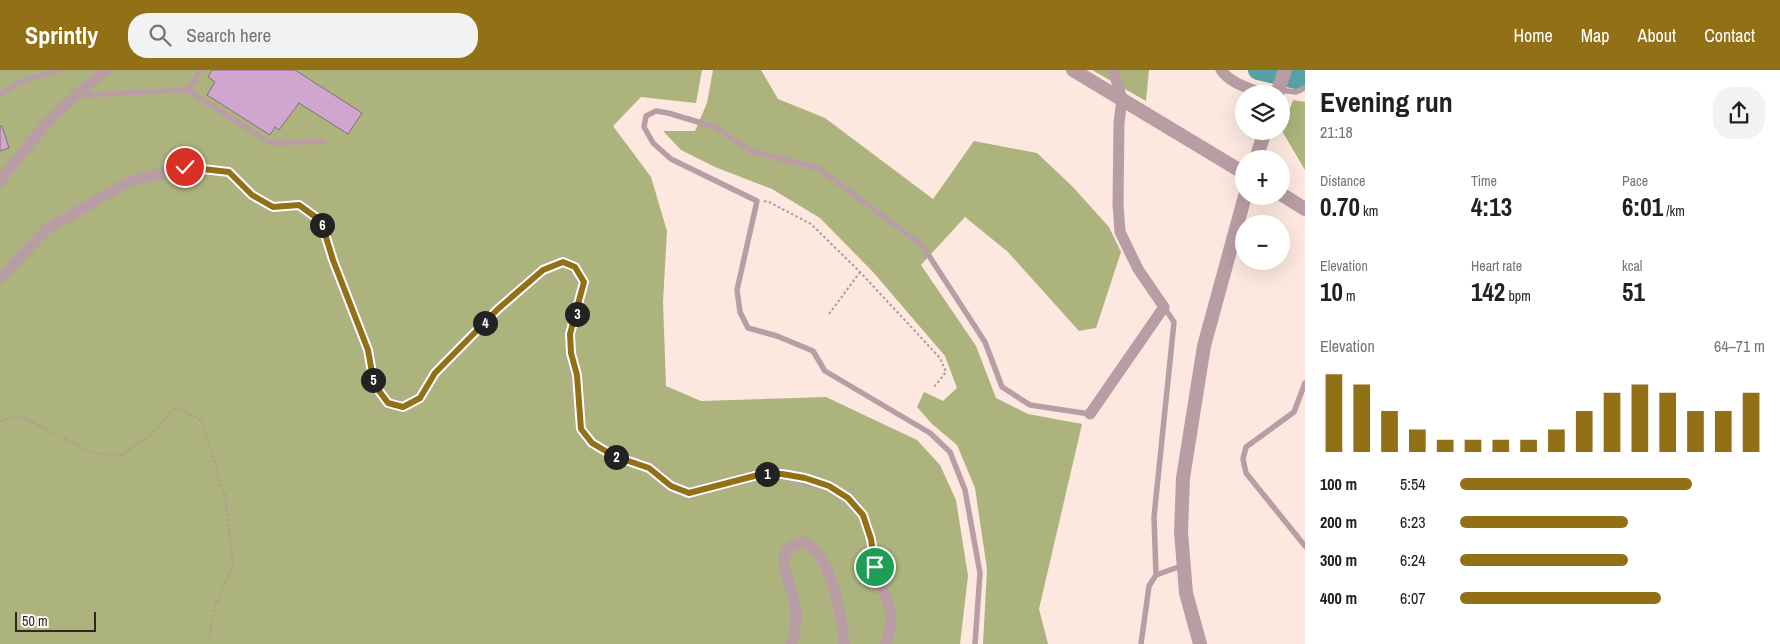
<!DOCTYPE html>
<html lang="en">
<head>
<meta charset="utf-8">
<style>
  :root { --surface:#fff; --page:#f2f2f2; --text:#202124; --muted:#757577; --accent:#927016 }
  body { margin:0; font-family:"Archivo Narrow",sans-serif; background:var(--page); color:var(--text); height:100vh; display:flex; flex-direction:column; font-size:19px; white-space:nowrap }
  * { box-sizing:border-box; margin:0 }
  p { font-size:16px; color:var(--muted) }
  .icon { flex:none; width:28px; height:28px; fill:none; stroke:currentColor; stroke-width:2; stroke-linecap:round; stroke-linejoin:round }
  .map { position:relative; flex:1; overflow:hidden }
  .details { display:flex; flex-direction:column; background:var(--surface); width:475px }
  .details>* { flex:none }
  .buttons { position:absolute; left:1235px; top:15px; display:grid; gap:10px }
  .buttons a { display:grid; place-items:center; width:55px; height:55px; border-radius:50%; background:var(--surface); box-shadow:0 5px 20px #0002; font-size:25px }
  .scale { position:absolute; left:15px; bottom:12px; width:81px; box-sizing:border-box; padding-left:5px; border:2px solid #322620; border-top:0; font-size:14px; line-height:18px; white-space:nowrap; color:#322620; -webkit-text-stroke:4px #fafafa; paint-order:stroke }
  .pin { position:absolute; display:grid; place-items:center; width:42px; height:42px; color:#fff; margin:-21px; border:2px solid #fff; border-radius:50%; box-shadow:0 1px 5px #0007 }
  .km { position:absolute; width:25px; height:25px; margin:-12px; border-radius:50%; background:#222; color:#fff; font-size:14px; line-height:25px; text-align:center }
  .round { display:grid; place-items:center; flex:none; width:52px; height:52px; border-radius:20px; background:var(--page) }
  .summary { display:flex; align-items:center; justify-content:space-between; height:85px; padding:0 15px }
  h1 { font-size:28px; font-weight:700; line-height:38px }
  .stats { display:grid; grid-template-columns:repeat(3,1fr); gap:8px; height:85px; padding:5px 15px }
  .stats div { display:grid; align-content:center }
  .stats b { font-size:25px; font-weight:700 }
  .stats small { font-size:14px; font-weight:400 }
  .stats p { font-size:14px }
  .chart { height:140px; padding:10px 15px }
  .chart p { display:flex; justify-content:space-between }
  .chart svg { width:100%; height:90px; margin-top:5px; stroke:var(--accent); stroke-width:6 }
  ul { padding:0 15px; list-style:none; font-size:16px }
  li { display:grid; grid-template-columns:80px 60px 1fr; align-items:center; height:38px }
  li i { height:12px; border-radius:6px; background:var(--accent) }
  header { display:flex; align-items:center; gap:30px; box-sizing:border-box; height:70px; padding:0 25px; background:var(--accent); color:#fff }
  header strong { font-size:24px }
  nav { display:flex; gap:28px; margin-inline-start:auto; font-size:18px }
  .search { width:350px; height:45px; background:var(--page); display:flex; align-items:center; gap:12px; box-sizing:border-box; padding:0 18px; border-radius:20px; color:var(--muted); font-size:19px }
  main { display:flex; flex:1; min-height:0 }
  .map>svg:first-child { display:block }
</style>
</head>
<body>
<header>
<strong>Sprintly</strong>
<div class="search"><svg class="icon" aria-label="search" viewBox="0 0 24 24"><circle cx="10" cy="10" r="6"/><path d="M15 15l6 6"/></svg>Search here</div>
<nav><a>Home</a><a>Map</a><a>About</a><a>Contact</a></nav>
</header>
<main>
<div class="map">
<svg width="1305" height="574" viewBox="0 0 1305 574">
  <rect width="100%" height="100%" fill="#fce8df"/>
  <path fill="#adb37d" d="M0,0H702L696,33L641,27L613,56L651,107L667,161L663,232L666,316L701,331L826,327L917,370L940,395L956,430L968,506L960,574H0Z
    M713,0H761L778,29L825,48L933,129L974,71L1037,83L1072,116L1109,157L1121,182L1096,258L1079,261L1008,182L965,147L921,195L976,276L996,328L1028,344L1082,354L1039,539L1048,574H983L987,499L975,418L957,375L932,354L917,337L924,322L943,331L957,318L945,286L873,202L820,148L772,119L715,97L681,80L663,61H695L707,33Z
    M1092,0H1149L1146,31Z
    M1293,30L1305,32V100L1282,61Z"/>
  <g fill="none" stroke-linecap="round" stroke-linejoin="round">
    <path stroke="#57a1a5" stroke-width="20" d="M1258,0L1296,9L1305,7"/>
  </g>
  <path fill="#d0a6cf" stroke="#836d82" d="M212,0H295L362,43L348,64L299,33L279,60L275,57L270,65L207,25L215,12L208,7Z
    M0,56H2L9,78L0,81Z"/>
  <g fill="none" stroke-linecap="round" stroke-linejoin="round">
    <path stroke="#ad9c94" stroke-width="2" stroke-dasharray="2.5 2.5" stroke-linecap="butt" d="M764,131L769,132L811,154L860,202L940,288L946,302L934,317
      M829,244L860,202
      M0,351L21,346L92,383L121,385L151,365L176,337L202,351L225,427L233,495L215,536L208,574"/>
    <path stroke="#b89da4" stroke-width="5.5" d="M188,20L270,73L323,71
      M1279,20L1296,22L1305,18
      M0,24L24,10L60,0
      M80,25L188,20L201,0
      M1305,313L1294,342L1246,377L1243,389L1246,403L1305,476
      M1156,505L1154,447L1174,252L1164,237
      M975,574L980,503L965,420L950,382L930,363L825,301L813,281L777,266L748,258L740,242L737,220L757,131L671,89L653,73L644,57L646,46L656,41L668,43L715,57L751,81L818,98L922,175L985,272L1002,317L1030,335L1090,344
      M1141,574L1149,516L1156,505L1184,495"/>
    <path stroke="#b89da4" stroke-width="11" d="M1221,0C1231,14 1249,18 1264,24
      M0,112C28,71 67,31 106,0
      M0,208L47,159L128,112L185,97L229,102L252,125L273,137L299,135L321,151L333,190L368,280L374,314L388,333L403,337L420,328L435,303L498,239L543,200L563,192L575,197L584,213L570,264L571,283L577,305L581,359L592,373L614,386L649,397L671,416L689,423L761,404H782L829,416L848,428L863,445L871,469L875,497L890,540L891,557L886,574
      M1090,344L1164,237L1138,199L1120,162L1118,134L1119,53L1122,29L1113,0
      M791,574C796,561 797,549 795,535C792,512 768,479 802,472C806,474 812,476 815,480C833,501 842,547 844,574"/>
    <path stroke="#b89da4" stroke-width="14" d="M1073,0L1244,103
      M1277,24L1285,0
      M1256,89L1265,61
      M1281,124L1305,139
      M1200,574L1186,523L1181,462L1183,408L1204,276L1245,126"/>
  </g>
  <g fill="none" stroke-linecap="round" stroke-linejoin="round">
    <g stroke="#fff" stroke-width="10">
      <path id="route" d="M185,97L229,102L252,125L273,137L299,135L321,151L333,190L368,280L374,314L388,333L403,337L420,328L435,303L498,239L543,200L563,192L575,197L584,212L570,264L571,283L577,305L581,359L592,373L614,386L649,398L671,416L689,423L762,404H782L805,408L829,416L848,428L863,445L871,469L875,497"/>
    </g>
    <use href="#route" stroke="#927016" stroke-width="6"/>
  </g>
</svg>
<div class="buttons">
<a><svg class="icon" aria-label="layers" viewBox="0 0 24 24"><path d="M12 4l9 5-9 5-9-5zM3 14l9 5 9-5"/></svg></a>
<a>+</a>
<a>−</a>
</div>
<div class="scale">50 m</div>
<div class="pin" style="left:875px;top:497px;background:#1e9e55"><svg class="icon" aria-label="arrive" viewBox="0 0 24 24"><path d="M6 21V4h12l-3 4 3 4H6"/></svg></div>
<div class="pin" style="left:185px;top:97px;background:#d93025"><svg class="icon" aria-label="check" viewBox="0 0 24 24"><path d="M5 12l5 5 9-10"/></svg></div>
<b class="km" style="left:767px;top:404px">1</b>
<b class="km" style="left:616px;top:387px">2</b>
<b class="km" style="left:577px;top:244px">3</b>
<b class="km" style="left:485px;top:253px">4</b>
<b class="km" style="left:373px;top:310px">5</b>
<b class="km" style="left:322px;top:155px">6</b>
</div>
<section class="details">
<div class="summary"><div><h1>Evening run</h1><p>21:18</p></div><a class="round"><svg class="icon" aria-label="share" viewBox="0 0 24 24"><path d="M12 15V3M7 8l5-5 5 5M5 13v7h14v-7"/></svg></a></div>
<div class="stats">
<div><p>Distance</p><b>0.70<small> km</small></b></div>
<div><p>Time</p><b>4:13</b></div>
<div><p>Pace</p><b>6:01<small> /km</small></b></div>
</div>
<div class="stats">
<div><p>Elevation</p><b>10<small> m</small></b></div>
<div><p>Heart rate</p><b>142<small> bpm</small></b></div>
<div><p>kcal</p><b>51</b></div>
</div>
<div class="chart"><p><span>Elevation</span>64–71 m</p>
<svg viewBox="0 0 160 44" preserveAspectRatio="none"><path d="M5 44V6M15 44V11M25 44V24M35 44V33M45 44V38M55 44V38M65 44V38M75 44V38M85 44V33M95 44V24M105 44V15M115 44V11M125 44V15M135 44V24M145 44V24M155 44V15"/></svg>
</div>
<ul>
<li><b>100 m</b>5:54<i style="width:76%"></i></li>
<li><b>200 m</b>6:23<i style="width:55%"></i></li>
<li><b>300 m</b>6:24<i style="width:55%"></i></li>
<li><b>400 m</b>6:07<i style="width:66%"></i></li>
</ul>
</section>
</main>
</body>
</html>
